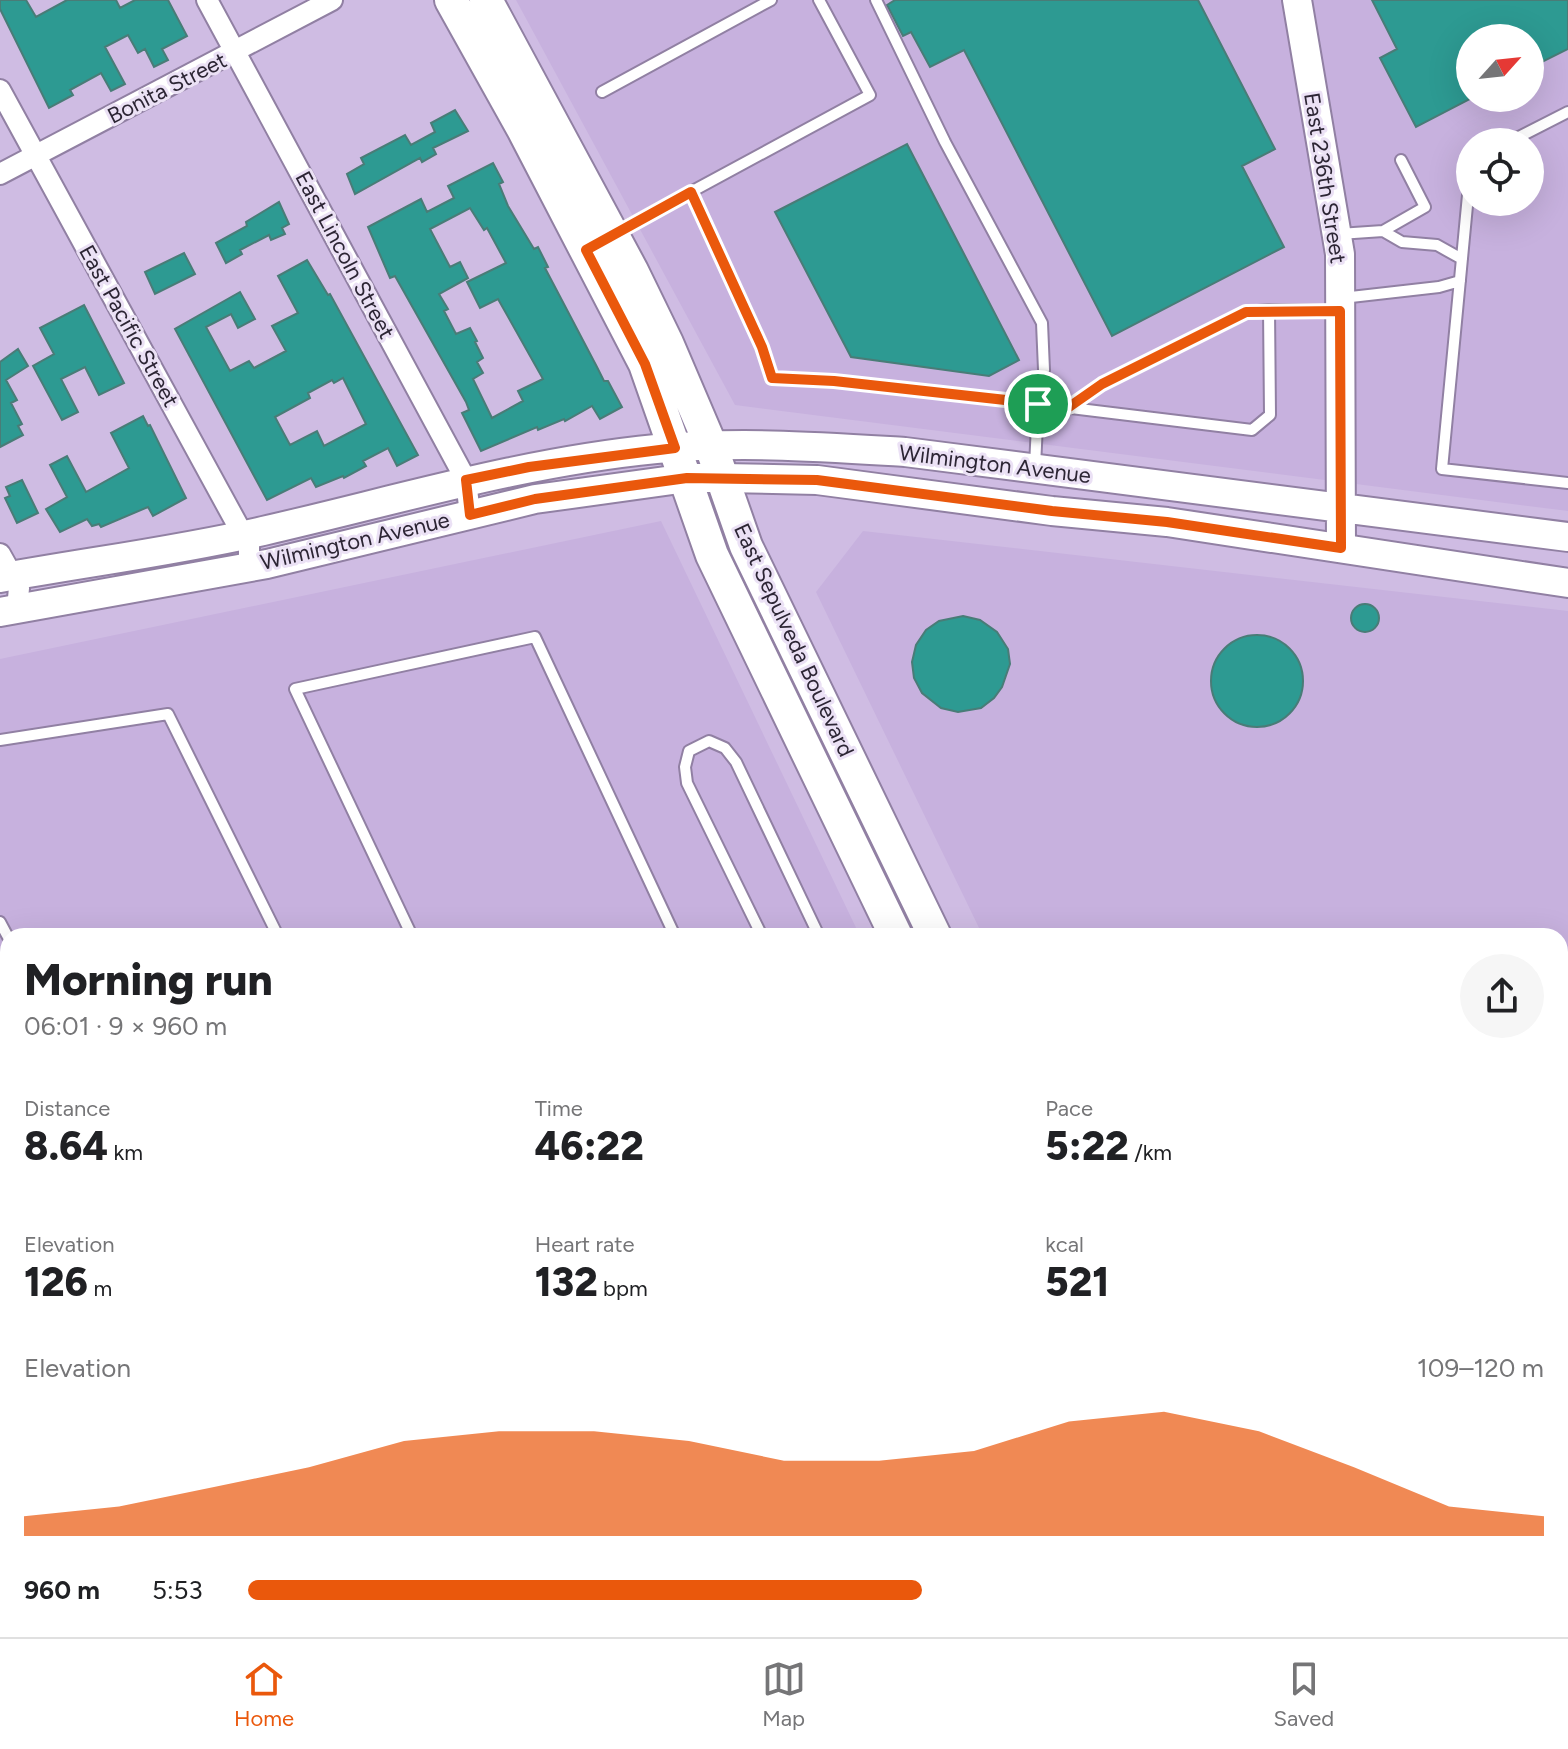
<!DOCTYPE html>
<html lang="en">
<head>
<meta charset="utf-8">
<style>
  :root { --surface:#fff; --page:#f6f6f6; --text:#202124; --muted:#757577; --line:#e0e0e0; --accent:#ea580c }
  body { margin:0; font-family:Figtree,sans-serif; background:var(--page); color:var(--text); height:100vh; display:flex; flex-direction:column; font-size:30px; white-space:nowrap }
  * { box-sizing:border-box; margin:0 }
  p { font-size:26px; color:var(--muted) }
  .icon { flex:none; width:44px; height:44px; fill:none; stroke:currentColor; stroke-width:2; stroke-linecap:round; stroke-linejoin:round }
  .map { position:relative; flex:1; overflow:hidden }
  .side { position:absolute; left:0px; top:928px; width:1568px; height:710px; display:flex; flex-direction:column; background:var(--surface); border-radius:24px 24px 0 0; box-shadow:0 8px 32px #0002 }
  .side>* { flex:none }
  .needle { width:52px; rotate:63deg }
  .buttons { position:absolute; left:1456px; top:24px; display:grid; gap:16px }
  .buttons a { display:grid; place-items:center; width:88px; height:88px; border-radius:50%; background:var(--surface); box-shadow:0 8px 32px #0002; font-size:40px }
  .pin { position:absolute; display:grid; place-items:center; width:68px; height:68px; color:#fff; margin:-34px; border:4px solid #fff; border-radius:50%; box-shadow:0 2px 8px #0007 }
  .round { display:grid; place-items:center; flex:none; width:84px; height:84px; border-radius:42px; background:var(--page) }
  .headline { display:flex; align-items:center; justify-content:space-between; height:136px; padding:0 24px }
  h1 { font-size:44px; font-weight:800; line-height:60px }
  .figures { display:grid; grid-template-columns:repeat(3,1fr); gap:12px; height:136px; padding:8px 24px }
  .figures div { display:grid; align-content:center }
  .figures b { font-size:40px; font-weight:800 }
  .figures small { font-size:22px; font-weight:400 }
  .figures p { font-size:22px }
  .chart { height:224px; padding:16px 24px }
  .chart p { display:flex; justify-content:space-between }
  .chart svg { width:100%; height:144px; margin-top:8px; fill:var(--accent); opacity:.7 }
  ul { padding:0 24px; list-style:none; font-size:26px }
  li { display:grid; grid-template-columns:128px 96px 1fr; align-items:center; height:60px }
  li i { height:20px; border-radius:10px; background:var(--accent) }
  .menu { display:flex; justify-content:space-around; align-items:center; height:112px; border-top:2px solid var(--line); background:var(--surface); font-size:22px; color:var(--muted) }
  .menu a { display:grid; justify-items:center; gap:4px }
  .menu .active { color:var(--accent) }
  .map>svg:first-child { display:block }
</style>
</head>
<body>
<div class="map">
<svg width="1568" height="1637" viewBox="0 0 1568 1637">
  <rect width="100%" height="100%" fill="#cfbce3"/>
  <path fill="#c7b1de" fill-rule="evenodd" d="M516,0H1568V511L735,405ZM1470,38H1530V98H1470ZM1470,142H1530V202H1470Z
    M661,521L860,936H8V1303L0,1286V659Z
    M863,531L1568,611V1637H1322L1319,1630H1560V936H983L816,592Z
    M0,1312L8,1329V1630H148L151,1637H0Z
    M167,1630H1192L1195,1637H170Z"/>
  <path fill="#2d9a92" stroke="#497c77" stroke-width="2" fill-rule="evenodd" d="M0,0H26L36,17L67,0H116L120,8L135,0H168L187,36L162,49L168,60L154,67L145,49L138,53L128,35L105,47L125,84L111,91L101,73L70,90L73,95L49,108L0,9Z
    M895,0H1198L1275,149L1242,166L1284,247L1112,336L964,50L930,67L911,32L903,36L887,5Z
    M1372,0H1568V49L1530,68V38H1470V99L1416,127L1380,58L1397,49Z
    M455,110L468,131L433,148L436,154L422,162L420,158L355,194L347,174L364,164L361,158L405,135L411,145L435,132L431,123Z
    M907,144L1019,360L989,376L851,357L775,212Z
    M493,163L503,182L499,184L508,206L534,249L538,247L548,267L545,268L597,367L604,381H608L622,407L600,419L592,406L565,421L564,419L538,430L537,427L481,451L462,413L469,410L466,402L395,276L390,278L368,227L421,199L427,212L454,198L448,186ZM470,208L484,230L487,228L506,263L467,282L480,308L498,299L543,379L518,391L523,401L492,418L473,379L483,373L477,362L483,358L475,342L477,341L470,328L456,334L444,311L448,309L439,294L468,278L460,262L450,267L430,229Z
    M279,202L289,224L282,228L285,234L271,240L269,235L240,250L242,254L226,263L216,243L247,226L246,222Z
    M184,253L195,274L155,294L145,272Z
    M307,260L328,295L330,294L418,455L397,466L388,448L363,461L366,466L344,478L343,476L316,487L311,478L267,500L175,329L240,292L255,319L238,328L231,314L206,327L230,371L249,361L254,368L286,351L272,326L298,313L278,276ZM343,378L366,424L324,446L317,431L290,445L275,417L310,398L308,393L332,380L334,383Z
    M84,305L124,383L99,395L85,367L61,379L78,412L62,420L33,366L54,354L40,328Z
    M18,349L28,366L6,380L17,400L11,403L22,424L18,426L23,435L0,447V362Z
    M143,416L148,426L150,425L186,498L153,516L148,507L101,527L99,524L92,526L87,519L60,532L46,509L67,497L50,465L67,456L86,492L129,468L111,433Z
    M22,480L38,513L17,523L5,498L10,496L6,487Z
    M1351 618a14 14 0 1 1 28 0a14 14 0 1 1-28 0Z
    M963,616L980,620L997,632L1008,649L1010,664L1002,687L994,698L981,708L958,712L941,708L922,693L914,678L912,662L916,645L926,630L939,621Z
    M1211 681a46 46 0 1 1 92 0a46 46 0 1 1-92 0Z"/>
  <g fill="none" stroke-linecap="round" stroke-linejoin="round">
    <g stroke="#9180a3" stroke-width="14">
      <path id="lane" d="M876,0L945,142L1042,323L1044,370L1038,404L1252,430L1270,415L1269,310L1246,312L1102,384L1069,407
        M602,92L771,0
        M1509,142L1568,112
        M1470,174L1442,469L1568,483
        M691,192L762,347L772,378L834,381L1038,404L1035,466
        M1383,231L1402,242L1437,245L1462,259
        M615,233L870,95L819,0
        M1339,234L1383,231L1425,207L1401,160
        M1342,298L1439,287L1460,281
        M1269,310L1339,311
        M0,740L168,714L278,936
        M0,922L8,937
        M412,936L295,689L535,637L675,936
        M762,936L687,783L685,767L689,751L709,741L725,748L736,762L819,936
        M0,1153L8,1169
        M233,1630L237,1637
        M512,1630L516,1637
        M1121,1630L1124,1637
        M343,1637L357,1630"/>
    </g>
    <g stroke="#9180a3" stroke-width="24">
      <path id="street" d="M207,0L466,480L470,515
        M0,90L249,546V565
        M0,174L332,0
        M0,554L19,588L17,609"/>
    </g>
    <g stroke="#9180a3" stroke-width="32">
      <path id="secondary" d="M1297,0L1340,254L1341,548
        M0,578C87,562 177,551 263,531C394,501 522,462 656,449C738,441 822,447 905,452L1568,537
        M0,612L267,564L535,499L687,478H723L817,480L1052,511L1167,522L1568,583"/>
    </g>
    <g stroke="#9180a3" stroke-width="36">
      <path id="primary" d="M451,0L523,129L645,364L712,555L896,936
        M486,0L632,271L667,343L711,446L746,546L935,936
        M1234,1630L1237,1637
        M1273,1630L1276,1637"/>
    </g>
    <use href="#lane" stroke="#fff" stroke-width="10"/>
    <use href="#street" stroke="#fff" stroke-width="20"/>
    <use href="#secondary" stroke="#fff" stroke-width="28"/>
    <use href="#primary" stroke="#fff" stroke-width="32"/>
  </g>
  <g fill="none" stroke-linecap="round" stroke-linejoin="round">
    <g stroke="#fff" stroke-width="16">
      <path id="route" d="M691,192L762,347L772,378L834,381L1069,407L1102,384L1246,312L1340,311L1341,548L1167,522L1052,511L817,480L687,478L535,499L470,515L466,480L529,467L675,448L645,364L586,250Z"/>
    </g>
    <use href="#route" stroke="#ea580c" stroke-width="10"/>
  </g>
  <g text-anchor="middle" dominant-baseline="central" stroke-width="6" stroke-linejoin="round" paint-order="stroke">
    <g font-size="22" fill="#2c2534" stroke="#ebe1f5">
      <text transform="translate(167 88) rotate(-27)">Bonita Street</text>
      <text transform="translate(1325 178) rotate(81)">East 236th Street</text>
      <text transform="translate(345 255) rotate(62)">East Lincoln Street</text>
      <text transform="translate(129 326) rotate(61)">East Pacific Street</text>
      <text transform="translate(995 464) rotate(7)">Wilmington Avenue</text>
      <text transform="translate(355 541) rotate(-13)">Wilmington Avenue</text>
      <text transform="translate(794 640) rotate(65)">East Sepulveda Boulevard</text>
    </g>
  </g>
</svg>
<div class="buttons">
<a><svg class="needle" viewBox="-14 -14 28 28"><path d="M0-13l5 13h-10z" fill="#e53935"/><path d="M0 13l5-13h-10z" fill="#757577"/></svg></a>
<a><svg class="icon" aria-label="locate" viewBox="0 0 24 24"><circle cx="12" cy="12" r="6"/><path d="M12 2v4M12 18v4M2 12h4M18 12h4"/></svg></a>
</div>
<div class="pin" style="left:1038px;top:404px;background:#1e9e55"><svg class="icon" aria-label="arrive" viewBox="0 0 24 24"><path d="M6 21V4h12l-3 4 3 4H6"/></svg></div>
<section class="side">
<div class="headline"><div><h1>Morning run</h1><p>06:01 · 9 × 960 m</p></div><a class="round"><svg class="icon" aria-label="share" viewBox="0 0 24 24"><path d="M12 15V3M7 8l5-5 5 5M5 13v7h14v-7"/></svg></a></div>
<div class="figures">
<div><p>Distance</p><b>8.64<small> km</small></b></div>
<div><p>Time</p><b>46:22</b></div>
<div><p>Pace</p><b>5:22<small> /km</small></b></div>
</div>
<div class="figures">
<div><p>Elevation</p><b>126<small> m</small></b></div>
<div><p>Heart rate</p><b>132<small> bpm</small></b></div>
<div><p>kcal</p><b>521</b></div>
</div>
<div class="chart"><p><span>Elevation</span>109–120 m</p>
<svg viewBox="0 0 160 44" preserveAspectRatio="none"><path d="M0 44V38L10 35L20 29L30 23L40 15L50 12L60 12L70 15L80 21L90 21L100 18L110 9L120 6L130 12L140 23L150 35L160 38V44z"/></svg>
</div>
<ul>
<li><b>960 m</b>5:53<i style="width:52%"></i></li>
</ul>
</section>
</div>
<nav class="menu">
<a class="active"><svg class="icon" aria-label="home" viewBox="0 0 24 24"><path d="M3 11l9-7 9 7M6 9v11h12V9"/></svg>Home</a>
<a><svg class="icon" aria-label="map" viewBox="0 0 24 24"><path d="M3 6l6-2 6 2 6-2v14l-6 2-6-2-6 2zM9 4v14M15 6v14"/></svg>Map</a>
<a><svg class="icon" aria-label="saved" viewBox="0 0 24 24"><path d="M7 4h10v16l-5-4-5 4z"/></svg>Saved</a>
</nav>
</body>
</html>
